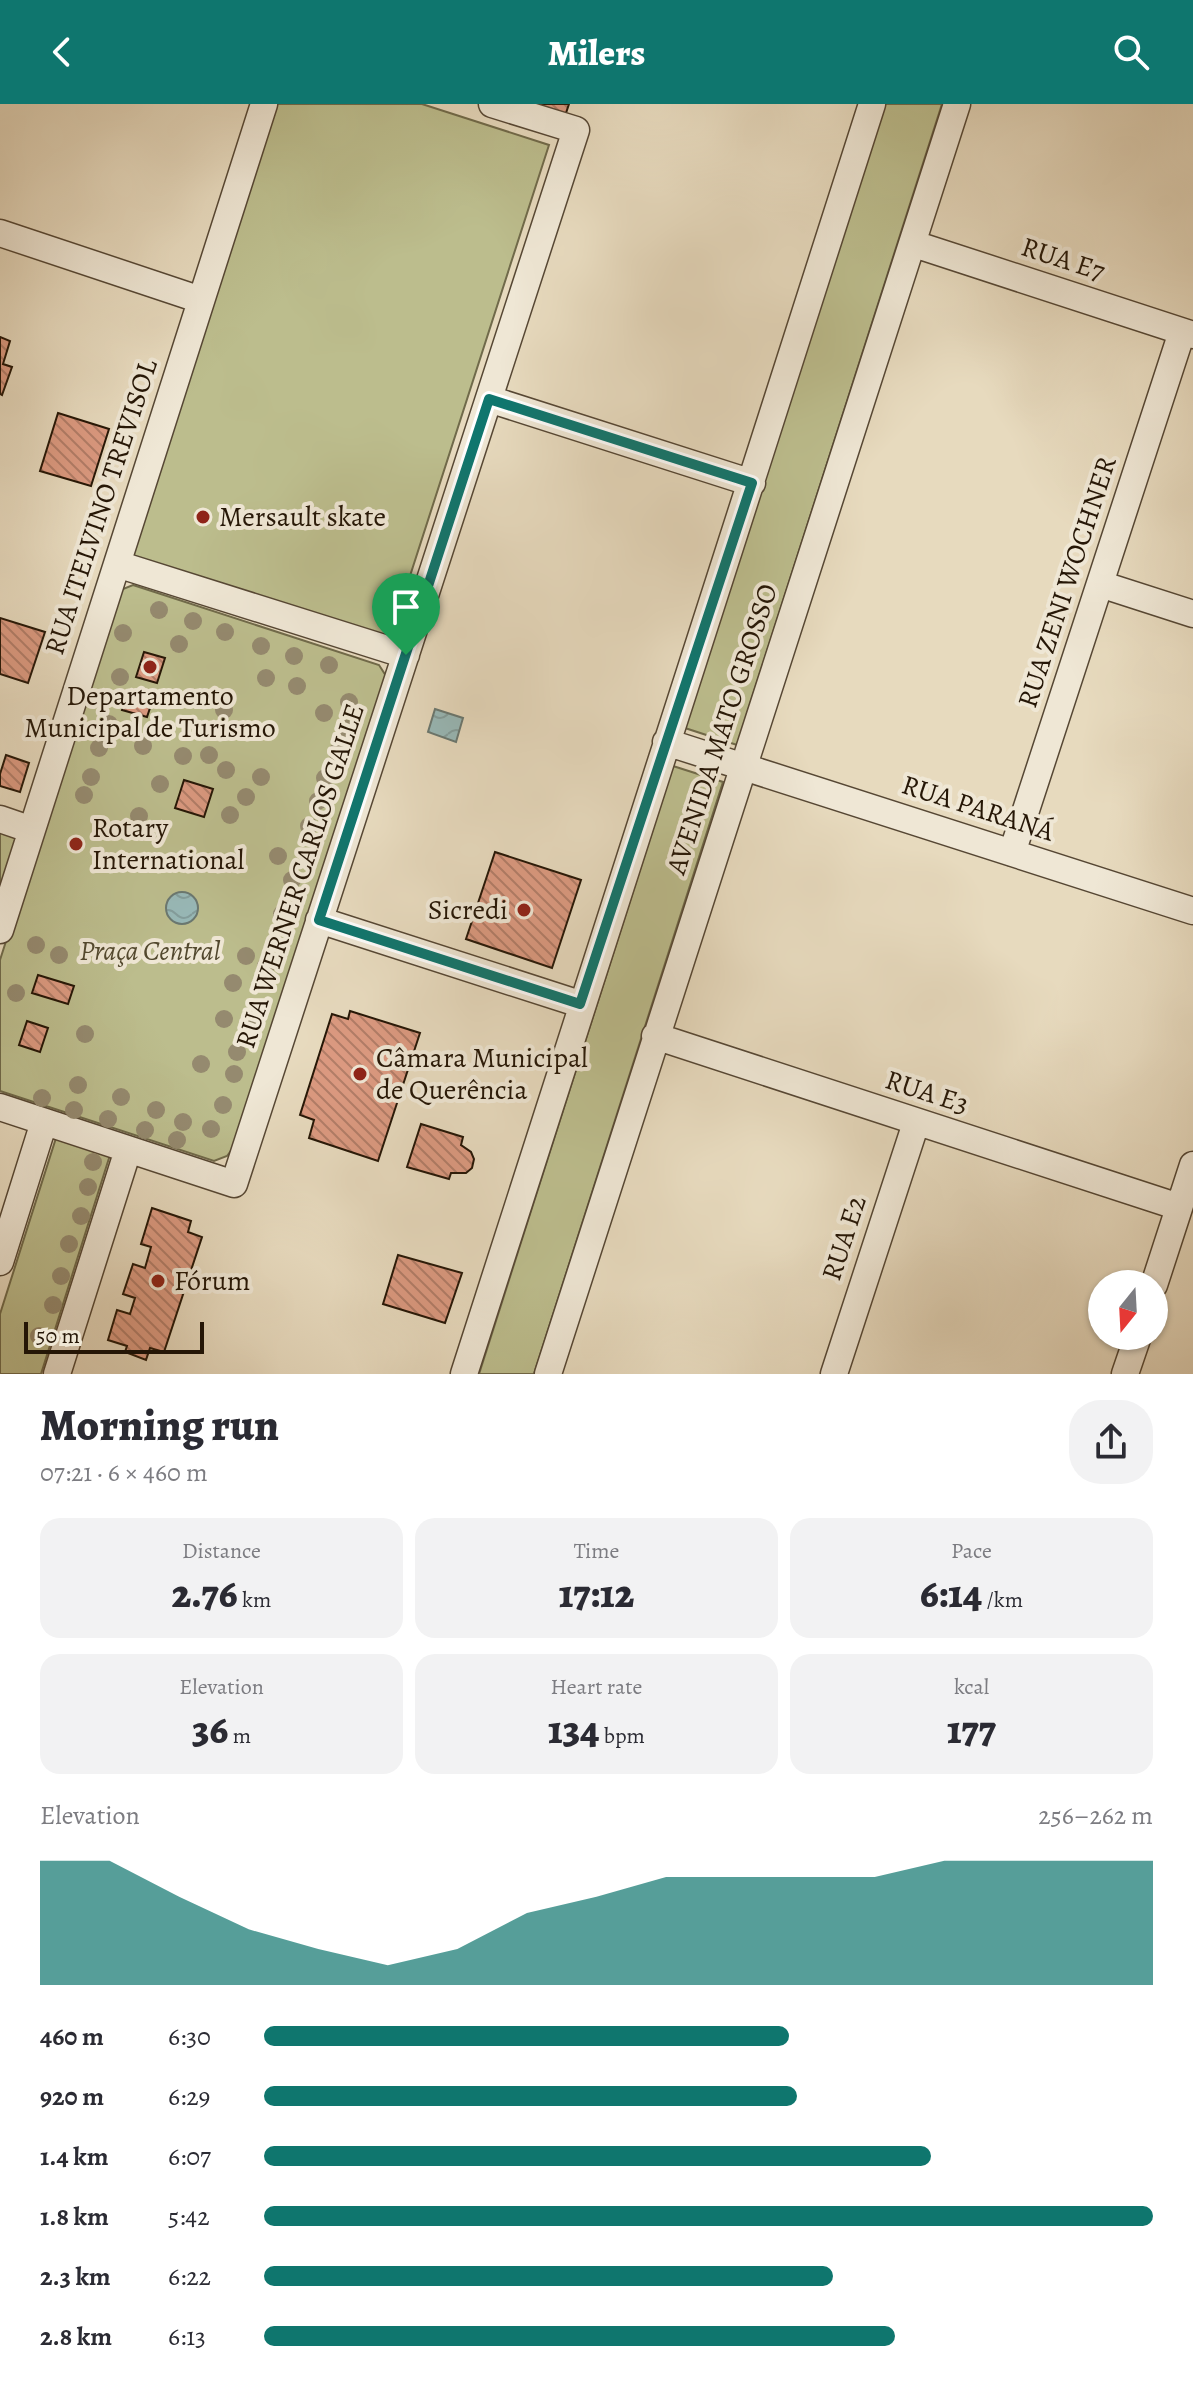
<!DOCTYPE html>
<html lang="en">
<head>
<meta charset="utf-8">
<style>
  :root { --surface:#fff; --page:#f2f2f3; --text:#2b2b33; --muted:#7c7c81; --accent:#0f766e }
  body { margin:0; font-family:Alegreya,serif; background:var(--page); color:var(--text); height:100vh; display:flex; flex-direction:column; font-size:30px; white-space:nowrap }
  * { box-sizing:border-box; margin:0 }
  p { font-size:26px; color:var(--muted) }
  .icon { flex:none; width:44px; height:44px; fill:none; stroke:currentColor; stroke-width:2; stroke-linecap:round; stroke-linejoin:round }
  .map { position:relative; height:1270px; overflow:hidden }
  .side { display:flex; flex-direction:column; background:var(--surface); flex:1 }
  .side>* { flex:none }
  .needle { width:52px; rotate:198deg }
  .controls { position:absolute; left:1088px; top:1166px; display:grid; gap:16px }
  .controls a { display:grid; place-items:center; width:80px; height:80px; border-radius:50%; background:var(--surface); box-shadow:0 2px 6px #0004; font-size:40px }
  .scale { position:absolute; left:24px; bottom:20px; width:180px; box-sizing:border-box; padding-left:8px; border:4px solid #251606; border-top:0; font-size:22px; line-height:28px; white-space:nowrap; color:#251606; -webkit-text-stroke:6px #efe7d5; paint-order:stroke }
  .pin { position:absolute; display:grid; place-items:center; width:68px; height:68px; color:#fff; margin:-82px -34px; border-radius:50% 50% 50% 0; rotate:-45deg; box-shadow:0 0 8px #0007 }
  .pin .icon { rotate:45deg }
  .round { display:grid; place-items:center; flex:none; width:84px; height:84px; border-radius:32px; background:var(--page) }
  .summary { display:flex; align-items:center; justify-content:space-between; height:136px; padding:0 40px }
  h1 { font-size:44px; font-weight:800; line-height:60px }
  .figures { display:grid; grid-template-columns:repeat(3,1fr); gap:12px; height:136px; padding:8px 40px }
  .figures div { display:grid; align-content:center; border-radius:20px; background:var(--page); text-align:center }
  .figures b { font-size:40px; font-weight:800 }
  .figures small { font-size:22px; font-weight:400 }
  .figures p { font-size:22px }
  .chart { height:224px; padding:16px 40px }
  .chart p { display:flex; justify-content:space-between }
  .chart svg { width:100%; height:144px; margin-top:8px; fill:var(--accent); opacity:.7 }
  ul { padding:0 40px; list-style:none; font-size:26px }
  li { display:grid; grid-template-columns:128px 96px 1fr; align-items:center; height:60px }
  li i { height:20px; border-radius:10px; background:var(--accent) }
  header { display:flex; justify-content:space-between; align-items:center; height:104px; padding:0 40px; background:var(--accent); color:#fff; font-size:36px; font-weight:800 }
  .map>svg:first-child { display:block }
</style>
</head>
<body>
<header><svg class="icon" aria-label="back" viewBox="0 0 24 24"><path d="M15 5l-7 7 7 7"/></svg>Milers<svg class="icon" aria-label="search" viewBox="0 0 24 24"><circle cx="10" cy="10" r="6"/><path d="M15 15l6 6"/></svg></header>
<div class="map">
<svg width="1193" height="1270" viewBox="0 0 1193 1270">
  <defs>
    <pattern id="water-waves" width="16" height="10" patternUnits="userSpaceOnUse" patternTransform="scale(2)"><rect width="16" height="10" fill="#98b9b8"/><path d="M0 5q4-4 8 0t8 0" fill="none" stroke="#839e9d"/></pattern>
    <pattern id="building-back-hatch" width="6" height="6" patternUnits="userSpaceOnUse" patternTransform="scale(2)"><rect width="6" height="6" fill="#dc9a81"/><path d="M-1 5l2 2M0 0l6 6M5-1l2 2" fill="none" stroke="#b27d68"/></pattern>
  </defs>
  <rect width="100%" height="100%" fill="#e7dabe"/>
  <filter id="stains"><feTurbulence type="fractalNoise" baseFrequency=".0025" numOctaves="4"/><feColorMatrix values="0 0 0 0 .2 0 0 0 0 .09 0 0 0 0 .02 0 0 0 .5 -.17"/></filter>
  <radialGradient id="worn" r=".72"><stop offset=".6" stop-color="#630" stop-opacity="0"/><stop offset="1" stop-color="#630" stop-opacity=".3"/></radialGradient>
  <path fill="#bcbd8d" stroke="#706a4a" stroke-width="2" d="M275,0H422L549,41L389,537L129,453Z
    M885,0H942L737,641L685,624Z
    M133,481L379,561L386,572L236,1040L227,1052L214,1057L0,987V856L118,487Z
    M673,662L723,678L534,1270H479Z
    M0,715L32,726L0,826Z
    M56,1034L110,1051L41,1270H0V1210Z"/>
  <path fill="url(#water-waves)" stroke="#6a7871" stroke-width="2" d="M435,605L463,614L456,638L428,628Z
    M166 804a16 16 0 1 1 32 0a16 16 0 1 1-32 0Z"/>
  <path fill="url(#building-back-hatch)" stroke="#251606" stroke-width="2" d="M527,0H569L565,12Z
    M0,233L10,237L3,260L12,263L2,291L0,290Z
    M58,309L109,325L91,382L40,367Z
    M0,514L45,528L28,579L0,570Z
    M144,548L165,554L157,579L136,573Z
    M128,587L153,595L147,613L122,606Z
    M6,651L29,659L20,688L0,682V670Z
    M184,676L213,685L204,713L175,704Z
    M495,748L581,776L552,864L466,835Z
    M38,871L74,882L68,900L32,889Z
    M350,907L420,929L378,1057L309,1034L314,1016L300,1011L332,910L348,915Z
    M27,917L48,924L40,948L19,941Z
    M421,1020L463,1033L461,1041L471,1048L474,1055L472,1064L466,1069H451L449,1075L407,1063Z
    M152,1104L191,1117L188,1128L202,1133L164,1248L150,1244L146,1256L125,1248L127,1242L108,1236L117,1206L130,1210L135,1194L123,1190L133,1160L145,1164L151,1143L141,1140Z
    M398,1151L462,1169L445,1219L383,1200Z"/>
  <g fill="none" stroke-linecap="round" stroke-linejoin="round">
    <g stroke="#564734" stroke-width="29">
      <path id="minor" d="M0,129L201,196
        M914,140L1193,231
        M489,295L752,379
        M117,460L406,551
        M1100,480L1193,510
        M666,638L1193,807
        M0,715L32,726
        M1012,749L1182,228
        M319,816L580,900
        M0,826L264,0
        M655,932L1179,1103
        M0,1003L234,1080L576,26L492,0
        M0,1158L44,1018
        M1154,1181L1193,1061
        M57,1270L128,1046
        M464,1270C597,846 738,424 872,0
        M548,1270L957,0
        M834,1270L916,1019
        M1125,1270L1138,1232"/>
    </g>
    <use href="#minor" stroke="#efe7d5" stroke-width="26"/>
  </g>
  <g fill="#958a6f">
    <circle cx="159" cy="506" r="9"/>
    <circle cx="193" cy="517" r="9"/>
    <circle cx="225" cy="528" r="9"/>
    <circle cx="123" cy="529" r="9"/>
    <circle cx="179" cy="540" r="9"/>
    <circle cx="261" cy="542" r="9"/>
    <circle cx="294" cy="552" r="9"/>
    <circle cx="329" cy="561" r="9"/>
    <circle cx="120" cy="573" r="9"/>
    <circle cx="266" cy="574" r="9"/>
    <circle cx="297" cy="582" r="9"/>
    <circle cx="349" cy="598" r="9"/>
    <circle cx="224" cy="606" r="9"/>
    <circle cx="324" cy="609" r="9"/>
    <circle cx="109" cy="620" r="9"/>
    <circle cx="345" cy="624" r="9"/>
    <circle cx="143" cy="642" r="9"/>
    <circle cx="99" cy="644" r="9"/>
    <circle cx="337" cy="648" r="9"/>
    <circle cx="209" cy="651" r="9"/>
    <circle cx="183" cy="652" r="9"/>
    <circle cx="226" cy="666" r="9"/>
    <circle cx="91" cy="673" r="9"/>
    <circle cx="261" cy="673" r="9"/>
    <circle cx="325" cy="674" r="9"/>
    <circle cx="160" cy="680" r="9"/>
    <circle cx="84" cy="691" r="9"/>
    <circle cx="246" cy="693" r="9"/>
    <circle cx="318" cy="697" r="9"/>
    <circle cx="230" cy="711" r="9"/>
    <circle cx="139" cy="712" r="9"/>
    <circle cx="309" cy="722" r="9"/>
    <circle cx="117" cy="727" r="9"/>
    <circle cx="278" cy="752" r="9"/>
    <circle cx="292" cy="776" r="9"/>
    <circle cx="282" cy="810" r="9"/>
    <circle cx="36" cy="841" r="9"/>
    <circle cx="59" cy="851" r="9"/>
    <circle cx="246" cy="852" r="9"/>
    <circle cx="266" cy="862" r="9"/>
    <circle cx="233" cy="879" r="9"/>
    <circle cx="16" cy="889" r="9"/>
    <circle cx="224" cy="915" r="9"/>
    <circle cx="250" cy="921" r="9"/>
    <circle cx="85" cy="930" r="9"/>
    <circle cx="237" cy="948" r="9"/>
    <circle cx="201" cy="960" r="9"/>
    <circle cx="234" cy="970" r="9"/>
    <circle cx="78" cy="981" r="9"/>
    <circle cx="121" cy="993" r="9"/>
    <circle cx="42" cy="994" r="9"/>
    <circle cx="223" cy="1001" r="9"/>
    <circle cx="74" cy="1006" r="9"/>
    <circle cx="156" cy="1006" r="9"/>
    <circle cx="108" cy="1015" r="9"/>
    <circle cx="183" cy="1018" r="9"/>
    <circle cx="211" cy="1025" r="9"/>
    <circle cx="145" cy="1026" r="9"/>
    <circle cx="177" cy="1036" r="9"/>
    <circle cx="93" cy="1058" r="9"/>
    <circle cx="88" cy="1083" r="9"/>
    <circle cx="81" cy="1112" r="9"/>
    <circle cx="69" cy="1140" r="9"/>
    <circle cx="61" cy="1172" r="9"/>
    <circle cx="53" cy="1201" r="9"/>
    <circle cx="39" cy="1232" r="9"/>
  </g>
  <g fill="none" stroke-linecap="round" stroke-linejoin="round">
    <g stroke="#fff" stroke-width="16">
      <path id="route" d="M489,295L752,379L580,900L319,816Z"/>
    </g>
    <use href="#route" stroke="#0f766e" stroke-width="10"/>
  </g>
  <g fill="#8f2418" stroke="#efe7d5" stroke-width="3">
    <circle cx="203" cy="413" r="8"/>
    <circle cx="150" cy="563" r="8"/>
    <circle cx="76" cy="740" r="8"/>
    <circle cx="524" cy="806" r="8"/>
    <circle cx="360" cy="970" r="8"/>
    <circle cx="158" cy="1177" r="8"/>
  </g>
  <g text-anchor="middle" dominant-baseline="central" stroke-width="8" stroke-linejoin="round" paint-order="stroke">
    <g font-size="28" fill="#251606" stroke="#efe7d5">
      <text transform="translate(1063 155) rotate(18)">RUA E7</text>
      <text transform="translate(101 403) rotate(-72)">RUA ITELVINO TREVISOL</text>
      <text transform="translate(1067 478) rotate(-72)">RUA ZENI WOCHNER</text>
      <text transform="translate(722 625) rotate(-72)">AVENIDA MATO GROSSO</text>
      <text transform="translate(978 704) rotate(18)">RUA PARANÁ</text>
      <text transform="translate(300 772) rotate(-72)">RUA WERNER CARLOS GALLE</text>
      <text transform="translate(927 988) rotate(18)">RUA E3</text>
      <text transform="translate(844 1134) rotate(-72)">RUA E2</text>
    </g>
    <g font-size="28" fill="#251606" stroke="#efe7d5" text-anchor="start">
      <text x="219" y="413">Mersault skate</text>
      <text x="150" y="592" text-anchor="middle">Departamento<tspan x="150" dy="32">Municipal de Turismo</tspan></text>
      <text x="92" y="724">Rotary<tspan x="92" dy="32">International</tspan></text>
      <text x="508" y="806" text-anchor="end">Sicredi</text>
      <text x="376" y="954">Câmara Municipal<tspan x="376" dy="32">de Querência</tspan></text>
      <text x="174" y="1177">Fórum</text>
    </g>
    <g font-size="28" font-style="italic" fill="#52482e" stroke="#efe7d5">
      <text x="150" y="847">Praça Central</text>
    </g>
  </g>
  <rect width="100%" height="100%" filter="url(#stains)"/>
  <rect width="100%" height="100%" fill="url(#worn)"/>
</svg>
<div class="controls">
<a><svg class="needle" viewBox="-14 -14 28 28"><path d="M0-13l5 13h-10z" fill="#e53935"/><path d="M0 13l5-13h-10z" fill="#7c7c81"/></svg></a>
</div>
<div class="scale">50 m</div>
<div class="pin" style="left:406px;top:551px;background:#1e9e55"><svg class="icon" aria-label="arrive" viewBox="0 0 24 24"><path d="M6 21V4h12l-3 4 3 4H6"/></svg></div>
</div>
<section class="side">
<div class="summary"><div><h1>Morning run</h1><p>07:21 · 6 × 460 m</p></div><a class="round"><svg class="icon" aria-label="share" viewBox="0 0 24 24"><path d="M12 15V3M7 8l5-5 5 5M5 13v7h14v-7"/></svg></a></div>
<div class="figures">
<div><p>Distance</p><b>2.76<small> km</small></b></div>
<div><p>Time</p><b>17:12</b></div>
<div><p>Pace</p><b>6:14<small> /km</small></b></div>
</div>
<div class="figures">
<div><p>Elevation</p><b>36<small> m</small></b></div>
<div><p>Heart rate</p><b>134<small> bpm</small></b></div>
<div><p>kcal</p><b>177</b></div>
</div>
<div class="chart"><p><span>Elevation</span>256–262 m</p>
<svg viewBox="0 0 160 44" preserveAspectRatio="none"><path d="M0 44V6L10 6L20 17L30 27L40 33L50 38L60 33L70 22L80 17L90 11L100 11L110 11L120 11L130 6L140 6L150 6L160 6V44z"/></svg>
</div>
<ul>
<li><b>460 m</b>6:30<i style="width:59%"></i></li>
<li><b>920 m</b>6:29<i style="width:60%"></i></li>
<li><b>1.4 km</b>6:07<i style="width:75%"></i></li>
<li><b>1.8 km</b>5:42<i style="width:100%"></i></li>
<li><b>2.3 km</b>6:22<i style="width:64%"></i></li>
<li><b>2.8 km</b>6:13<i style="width:71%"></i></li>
</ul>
</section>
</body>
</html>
